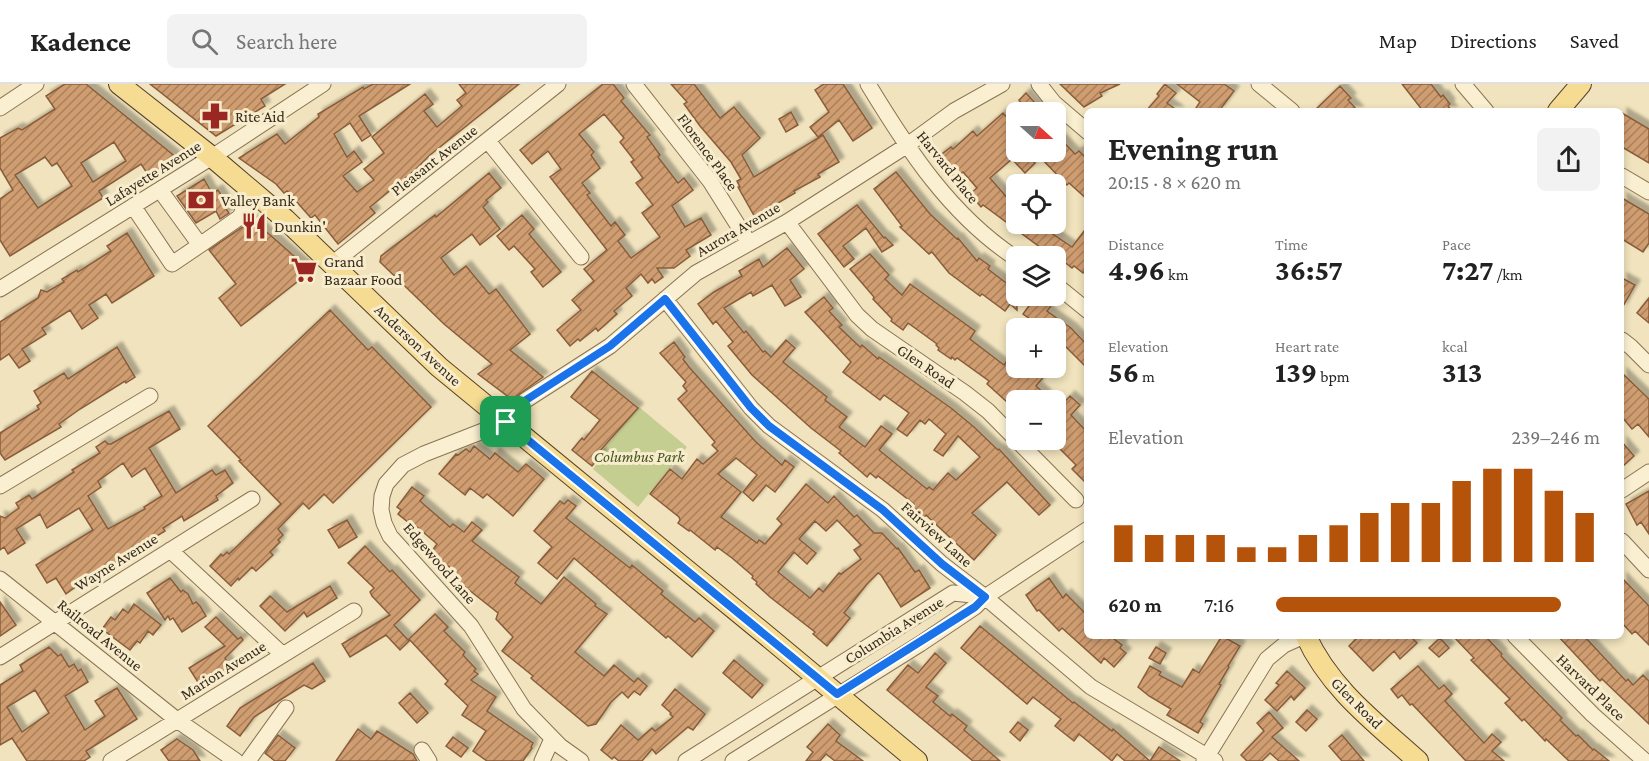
<!DOCTYPE html>
<html lang="en">
<head>
<meta charset="utf-8">
<style>
  :root { --surface:#fff; --page:#f2f2f2; --text:#222; --muted:#767676; --line:#e0e0e0; --accent:#b45309 }
  body { margin:0; font-family:"Crimson Pro",serif; background:var(--page); color:var(--text); height:100vh; display:flex; flex-direction:column; font-size:22px; white-space:nowrap }
  * { box-sizing:border-box; margin:0 }
  p { font-size:20px; color:var(--muted) }
  .icon { flex:none; width:33px; height:33px; fill:none; stroke:currentColor; stroke-width:2; stroke-linecap:round; stroke-linejoin:round }
  .map { position:relative; flex:1; overflow:hidden }
  .side { position:absolute; left:1084px; top:24px; width:540px; height:531px; display:flex; flex-direction:column; background:var(--surface); border-radius:9px; box-shadow:0 3px 9px #0003 }
  .side>* { flex:none }
  .needle { width:39px; rotate:111deg }
  .buttons { position:absolute; left:1006px; top:18px; display:grid; gap:12px }
  .buttons a { display:grid; place-items:center; width:60px; height:60px; border-radius:9px; background:var(--surface); box-shadow:0 3px 9px #0003; font-size:30px }
  .pin { position:absolute; display:grid; place-items:center; width:51px; height:51px; color:#fff; margin:-26px; border-radius:12px; box-shadow:0 3px 9px #0006 }
  .round { display:grid; place-items:center; flex:none; width:63px; height:63px; border-radius:9px; background:var(--page) }
  .headline { display:flex; align-items:center; justify-content:space-between; height:102px; padding:0 24px }
  h1 { font-size:33px; font-weight:700; line-height:45px }
  .stats { display:grid; grid-template-columns:repeat(3,1fr); gap:9px; height:102px; padding:6px 24px }
  .stats div { display:grid; align-content:center }
  .stats b { font-size:30px; font-weight:700 }
  .stats small { font-size:16px; font-weight:400 }
  .stats p { font-size:16px }
  .chart { height:168px; padding:12px 24px }
  .chart p { display:flex; justify-content:space-between }
  .chart svg { width:100%; height:108px; margin-top:6px; stroke:var(--accent); stroke-width:6 }
  ul { padding:0 24px; list-style:none; font-size:20px }
  li { display:grid; grid-template-columns:96px 72px 1fr; align-items:center; height:45px }
  li i { height:15px; border-radius:8px; background:var(--accent) }
  header { display:flex; align-items:center; gap:36px; box-sizing:border-box; height:84px; padding:0 30px; background:var(--surface); border-bottom:2px solid var(--line) }
  header strong { font-size:28px }
  nav { display:flex; gap:33px; margin-inline-start:auto; font-size:21px }
  .search { width:420px; height:54px; background:var(--page); display:flex; align-items:center; gap:15px; box-sizing:border-box; padding:0 21px; border-radius:9px; color:var(--muted); font-size:22px }
  .map>svg:first-child { display:block }
</style>
</head>
<body>
<header>
<strong>Kadence</strong>
<div class="search"><svg class="icon" aria-label="search" viewBox="0 0 24 24"><circle cx="10" cy="10" r="6"/><path d="M15 15l6 6"/></svg>Search here</div>
<nav><a>Map</a><a>Directions</a><a>Saved</a></nav>
</header>
<div class="map">
<svg width="1649" height="677" viewBox="0 0 1649 677">
  <defs>
    <pattern id="building-hatch" width="6" height="6" patternUnits="userSpaceOnUse" patternTransform="scale(1.5)"><rect width="6" height="6" fill="#d09d71"/><path d="M-1 1l2-2M0 6l6-6M5 7l2-2" fill="none" stroke="#aa805c"/></pattern>
    <filter id="shadow"><feDropShadow dx="5" dy="-5" stdDeviation="1.5" flood-color="#0004"/></filter>
  </defs>
  <rect width="100%" height="100%" fill="#f0e3bd"/>
  <path fill="#c4ce91" d="M639,323L687,363L638,423L593,385L605,370L602,367Z"/>
  <path fill="url(#building-hatch)" stroke="#895d3a" stroke-width="1.5" fill-rule="evenodd" filter="url(#shadow)" d="M65,0H86L177,74L149,92L141,80L99,107L103,114L10,172L0,156V115L13,106L0,84V54L18,44L22,46L55,25L46,12ZM114,58L126,77L93,98L81,79ZM45,73L52,82L57,79L72,102L38,124L15,91Z
    M150,0H285L261,15L265,22L216,52Z
    M373,0H410L359,32L371,51L362,57L350,39L334,50L347,73L354,67L362,78L343,92L357,108L374,96L364,85L384,69L372,53L425,10L433,20L424,27L437,43L462,22L457,16L466,9L459,0H519L430,71L415,86L370,123L375,129L338,160L315,131L311,134L287,107L284,109L276,100L239,74L277,50L285,60L319,33L318,30L363,3L364,5Z
    M603,0H613L624,14L621,17L650,51L647,53L660,71L658,73L678,99L684,94L693,106L672,122L685,143L701,134L711,151L686,166L690,172L674,184H657L663,193L655,199L652,195L648,199L641,190L626,204L632,212L614,227L617,230L598,247L596,244L580,257L578,255L570,262L557,246L581,226L572,216L594,197L584,185L607,166L550,93L561,85L548,67L532,80L520,66ZM604,30L624,54L620,58L634,76L631,78L643,94L636,99L653,121L642,129L660,153L631,174L618,157L625,151L615,138L611,142L587,111L590,109L582,99L600,84L591,71L594,68L579,50Z
    M671,0H694L720,34L734,23L760,54L742,71L754,93L823,51L839,78L818,90L820,93L794,107L795,109L771,123L772,126L756,135L738,103H740L737,97L741,95L731,78L700,42L684,20L687,18Z
    M824,0H843L872,44L853,57L839,36L818,53L810,43L829,28L815,6Z
    M1060,0H1120L1100,9L1102,12L1084,23Z
    M1165,0L1176,9L1167,19L1178,27H1146L1159,12L1157,10Z
    M1177,0H1224L1234,7L1219,27H1194L1200,18Z
    M1402,0H1431L1441,13L1443,11L1450,20L1448,22L1452,27H1423Z
    M1340,2L1351,14L1348,16L1358,27H1314Z
    M1026,9L1043,28H1012L1022,20L1019,16Z
    M791,28L798,41L786,48L779,35Z
    M1003,29L1017,45V51L1011,56L1017,62V68H1023L1035,79L1025,89L1012,75L990,94L1010,117L1017,107V140H1038L1072,163L1088,142V183L1083,189L1074,182L1072,184L1057,172H1052L983,121L981,123L970,110L977,104L963,88L955,94L938,73L951,63L953,65L973,47L977,52Z
    M1622,29L1649,45V79L1622,63Z
    M1056,50L1075,70L1079,67L1088,76V116L1069,99L1067,101L1035,68H1056Z
    M896,88L930,130L957,155L958,154L977,177L979,174L990,182L988,185L1014,205L1013,206L1017,209V226L1010,220L1005,227L982,210L980,212L949,189L932,168L929,170L900,143L902,142L874,105Z
    M489,89L501,104L486,116L488,118L483,123L500,145L480,161L472,150L441,174L454,191L466,182L489,210L496,205L530,250L510,266L543,293L514,314H510L478,290L492,280L444,240L380,178L381,172L435,131L436,133Z
    M204,95L212,109L218,106L227,120L224,122L229,129L220,135L216,127L196,139L177,112Z
    M1622,114L1649,130V159L1643,168L1622,155Z
    M857,121L884,154L885,153L893,161L882,168L866,144L843,162L854,175L844,183L818,150Z
    M522,131L534,145L529,150L561,188L543,203L531,188L535,185L514,162L509,166L497,152Z
    M253,136L311,187L241,242L219,214L236,200L209,166Z
    M127,149L154,192L112,219L106,210L89,221L98,234L82,245L70,226L42,244L46,250L22,265L30,277L19,284L9,270L0,276V238L38,214L41,206L47,208L64,198L62,195L77,186L78,188L111,167L107,162Z
    M787,164L804,185L790,196L801,213L785,222L772,201L753,212L751,208L724,224L744,249L746,247L763,268L765,267L771,273L786,256L795,264L783,278L827,313L825,316L847,333L839,343L865,363L881,342L892,350L879,366L927,405L929,403L933,406L948,389L956,396L980,373L958,352L943,372L934,366L946,350L929,335L925,340L920,336L907,352L897,345L909,329L884,311L880,316L843,288L851,278L805,228L824,213L833,224L829,227L842,241L839,243L860,263L862,261L878,275L879,273L951,324L974,343L998,366L999,365L1050,421L1039,431L1007,398L972,429L996,451L974,476L926,431L924,433L912,422L914,420L878,392L876,394L870,389L867,393L859,386L839,369L841,367L811,344L752,291L728,262L733,258L716,237L713,240L698,220L714,208L742,192L739,187L759,175L763,183Z
    M870,170L889,191L885,195L902,211L910,200L975,247L970,255L1004,281L1006,278L1012,284H1051L1036,302L1046,311L1040,316H1017V327L987,300L989,297L957,274L955,276L952,273L951,275L938,266L939,264L936,261L937,260L908,239L903,246L891,237L892,235L873,215L874,213L850,185Z
    M1622,194L1635,201L1622,224Z
    M1036,212H1045L1054,218L1047,227L1071,244L1088,262V285L1056,253V244H1043L1023,230Z
    M1649,214V239L1637,229Z
    M330,226L368,266L372,263L431,323L333,419L324,410L309,425L303,419L278,445L283,451L278,456L280,458L270,468L273,471L256,487L252,483L239,496L238,494L231,502L210,482L221,470L223,472L227,468L229,470L281,420L239,377L241,376L208,342Z
    M674,258L685,273L683,275L689,283L755,357L782,381L785,376L794,383L775,408L766,401L753,417L743,408L757,391L736,374L718,390L741,408L721,433L757,459L759,456L765,460L782,440L777,435L806,400L828,419L834,412L854,433L857,431L874,449H882L897,465L898,464L915,488L919,486L930,504L901,523L881,491L878,489L867,500L844,529L850,534L827,562L813,550L815,548L770,513L756,500L757,498L752,494L753,492L732,474L717,463L715,466L690,446L689,447L678,439L680,436L679,433L650,410L670,385L682,395L697,375L703,380L718,367L712,361L715,358L678,315L687,307L683,302L686,298L660,269ZM837,436L861,461L854,466L861,475L841,490L839,489L823,508L819,504L810,514L778,488L794,468L807,480L816,469L799,455L815,437L826,447Z
    M117,263L135,293L126,299L125,297L80,325L59,340L61,343L5,376L0,369V349L39,325L37,322L41,319L34,307L64,289L68,295Z
    M592,287L638,324L599,368L602,370L592,382L572,366L582,354L584,356L600,336L571,313Z
    M1622,289L1649,315V353L1638,340L1632,345L1622,333Z
    M1070,312L1080,321L1071,331L1088,349V401L1072,385L1076,381L1056,361V327Z
    M169,327L180,345L149,364L176,409L212,386L216,391L225,386L233,399L216,412L218,416L184,437L182,432L163,444L165,447L140,462L137,467L122,474L121,479L116,478L98,490L96,488L66,510L56,494L47,499L36,481L93,446L79,424L47,444L40,430L16,445L25,459L8,470L4,463L0,466V432L5,434L19,424L16,419L29,411L32,415L74,388L72,386L100,369L96,363L105,357L108,360H111ZM123,379L132,393L145,384L162,412L144,423L145,425L108,445L88,412L101,403L98,397Z
    M1622,358L1634,372L1622,383Z
    M474,362L490,375L495,369L518,388L526,380L544,395L513,432L487,410L483,414L470,404L465,411L439,390L456,370L458,371L466,365L470,368Z
    M412,403L424,412L420,417L450,443L453,440L464,448L472,438L482,446L472,457L519,493L515,499L541,520L564,493L596,520L595,522L607,530L575,568L604,592L614,581L634,598L638,594L647,602L640,611L634,607L628,614L622,608L611,618L596,640L588,642L533,596L531,594L533,592L502,567L513,553L496,535L498,529L454,494L458,490L431,468L437,460L409,436L408,438L398,430L401,426L397,423Z
    M1649,407V450L1641,438L1637,441L1626,420Z
    M568,416L576,422L566,434L630,484L632,481L663,507L661,510L695,538L699,534L714,547L692,573L668,552L666,554L574,474L557,495L538,479L552,463L534,447L560,417L564,420Z
    M347,436L357,453L339,464L328,446Z
    M365,462L390,488L392,486L420,516L394,541L409,557L400,566L386,551L350,573L342,560L390,531L372,512L370,508L374,504L348,479Z
    M170,494L181,508L183,506L188,510L193,520L196,518L200,522L206,532L182,548L173,534L170,536L168,532L165,536L147,509Z
    M1049,494L1063,514L1066,510L1088,532V552H1110L1122,561L1120,564L1126,569L1114,583L1104,574L1101,579L1062,544L1059,547L1039,526L1037,527L1026,511Z
    M1622,494L1649,522V561L1635,547L1632,550L1622,539Z
    M330,502L337,514L307,533L304,528L285,547L260,522L270,512L287,528Z
    M0,518L16,541L0,552Z
    M134,520L161,541L153,551L148,547L140,559L137,557L130,566L102,545L111,533L115,536L123,525L128,529Z
    M435,530L448,543L444,547L465,568L463,571L476,585L474,587L478,590L471,596L496,613L487,627L533,659L531,663L532,664L523,677H487L473,667L486,647L462,631L468,622L445,600L448,597L409,555Z
    M216,533L238,555L241,553L243,556L225,574L232,584L201,603L189,584L225,562L205,543Z
    M980,542L1073,619L1074,618L1112,647L1113,645L1150,677L1159,663L1180,677H1125L1117,670L1112,677L1079,650L1074,657L1055,642L1061,635L1033,613L1027,620L961,564Z
    M1222,552L1240,562L1228,582L1229,583L1219,600L1221,601L1200,638L1203,640L1198,649L1167,631L1171,625L1149,612L1138,603L1150,582L1161,588L1159,591L1182,603L1193,585L1199,589Z
    M1359,552H1410L1417,559L1400,575L1394,567L1373,587L1349,562Z
    M1453,552H1485L1502,570L1501,572L1562,634L1560,636L1576,652L1578,651L1593,666L1594,665L1609,677H1569L1546,655L1545,657L1524,635L1522,637L1505,619L1510,615L1471,576L1474,574Z
    M1558,552H1584L1626,597L1628,595L1633,601L1643,591L1649,597V640L1602,595L1600,597Z
    M1440,554L1449,564L1439,573L1429,564Z
    M49,563L58,572L61,570L69,583L74,580L78,587L81,585L88,598L65,612L85,646L105,632L95,617L117,604L137,635L86,667L90,673L84,677H27L12,654L0,661V601L23,587L20,581ZM35,606L49,629L22,648L7,623Z
    M1156,563L1166,569L1160,580L1149,574Z
    M935,569L946,579L926,603L938,612L933,618L950,632L952,630L967,642L964,646L1000,677H973L887,606L908,581L918,589Z
    M734,576L763,601L752,614L723,589Z
    M313,579L325,597L312,605L304,601L280,616L254,633L240,652L227,642L240,624Z
    M1418,582L1439,605L1444,601L1452,610L1445,617L1484,659L1492,650L1501,658L1492,667L1504,677H1466L1412,620L1410,621L1402,611L1398,614L1391,605Z
    M1287,587L1305,604L1294,616L1291,612L1277,627L1265,616L1279,601L1276,599Z
    M675,605L705,630L693,646L688,643L656,670L652,665L642,677H619L614,673L612,675L601,666L621,641L638,656L652,644L655,647L673,633L670,630L671,629L662,621Z
    M410,609L428,629L417,639L399,619Z
    M1307,626L1317,635L1306,647L1296,638Z
    M1269,628L1283,644L1272,653L1299,677H1279L1270,669L1262,677H1247L1241,671L1264,647L1257,639Z
    M1018,638L1028,646L1020,657L1010,648Z
    M828,640L840,651L836,657L863,677H835L826,670L820,677H806L813,668L807,663Z
    M358,645L371,655L377,647L413,670L417,677H336Z
    M278,651L295,664L285,677H275L265,669Z
    M1342,651L1364,677H1342L1329,662Z
    M453,653L468,664L461,673L446,662Z
    M177,655L193,666L200,677H169L161,666Z"/>
  <g fill="none" stroke-linecap="round" stroke-linejoin="round">
    <g stroke="#897356" stroke-width="17">
      <path id="minor" d="M634,0L710,97L749,159
        M868,0C908,66 951,132 1017,175
        M1039,0L1054,19L1088,48
        M1259,0L1292,27
        M1463,0L1486,27
        M0,24L36,0
        M488,57L581,173
        M1622,92L1649,108
        M133,122L172,180L200,161L160,106
        M787,138L857,231L872,245L965,309L988,327L1076,416
        M200,161L240,133L252,107
        M332,180L558,0
        M1056,201L1088,227
        M0,205L212,73L323,0
        M665,215L751,324L769,342L883,426L942,480L985,513L1091,603L1215,677
        M1622,256L1631,263L1649,281
        M0,402L150,312
        M1622,406L1649,388
        M1622,457L1649,486
        M170,466L283,571
        M0,495L177,636L236,677
        M1515,552L1593,631L1645,677
        M0,573L252,415
        M422,666L429,677
        M111,677L354,527
        M248,677L286,624
        M542,677L552,655
        M581,677L560,662L524,625L471,542L390,452L384,439L381,426L382,412L386,400L403,381L424,370L506,338L526,316L610,262L696,189L787,138L906,62L954,27L1002,0
        M686,677L953,509L982,512
        M733,677L920,560L975,523L985,513L1088,445
        M1204,677L1267,575L1284,561L1304,552"/>
    </g>
    <g stroke="#56412a" stroke-width="22">
      <path id="major" d="M119,0L212,73L285,135L439,283L772,556L917,677
        M1558,27L1581,0
        M1306,552C1330,605 1376,639 1418,677"/>
    </g>
    <use href="#minor" stroke="#faf0d1" stroke-width="15"/>
    <use href="#major" stroke="#f6dc92" stroke-width="20"/>
  </g>
  <g fill="none" stroke-linecap="round" stroke-linejoin="round">
    <g stroke="#fff" stroke-width="12">
      <path id="route" d="M665,215L751,324L769,342L883,426L942,480L985,513L975,523L837,610L506,338L526,316L610,262Z"/>
    </g>
    <use href="#route" stroke="#1a73e8" stroke-width="8"/>
  </g>
  <defs>
    <g id="pharmacy-bare" transform="scale(2.07)"><path d="M-2-6h4v4h4v4h-4v4h-4v-4h-4v-4h4Z" fill="#9b2723" stroke="#f7edcd" stroke-width="2.5" paint-order="stroke"/></g>
    <g id="bank-bare" transform="scale(2.07)"><path d="M-6-4H6V4H-6ZM0-2.3a2.3 2.3 0 1 0 0 4.6a2.3 2.3 0 1 0 0-4.6Z" fill="#9b2723" stroke="#f7edcd" stroke-width="2.5" paint-order="stroke"/></g>
    <g id="restaurant-bare" transform="scale(2.07)"><path d="M-5-6h1v4h1v-4h1v4h1v-4h1v5L-1.5 .5V6h-2V.5L-5-1ZM5-6V6H3V1.5H1.5Q1.5-4 5-6Z" fill="#9b2723" stroke="#f7edcd" stroke-width="2.5" paint-order="stroke"/></g>
    <g id="supermarket-bare" transform="scale(2.07)"><path d="M-6-5.5h2.5l.6 2H6L4.5 2H-2.5L-4.4-4H-6ZM-1.5 3.2a1.3 1.3 0 1 0 .1 0ZM3 3.2a1.3 1.3 0 1 0 .1 0Z" fill="#9b2723" stroke="#f7edcd" stroke-width="2.5" paint-order="stroke"/></g>
  </defs>
  <g fill-rule="evenodd">
    <use href="#pharmacy-bare" x="215" y="32"/>
    <use href="#bank-bare" x="201" y="116"/>
    <use href="#restaurant-bare" x="254" y="142"/>
    <use href="#supermarket-bare" x="304" y="186"/>
  </g>
  <g text-anchor="middle" dominant-baseline="central" stroke-width="6" stroke-linejoin="round" paint-order="stroke">
    <g font-size="16" fill="#372a1b" stroke="#f7edcd" text-anchor="start">
      <text x="235" y="32">Rite Aid</text>
      <text x="221" y="116">Valley Bank</text>
      <text x="274" y="142">Dunkin'</text>
      <text x="324" y="177">Grand<tspan x="324" dy="18">Bazaar Food</tspan></text>
    </g>
    <g font-size="16" fill="#372a1b" stroke="#f7edcd">
      <text transform="translate(708 68) rotate(54)">Florence Place</text>
      <text transform="translate(434 76) rotate(-38)">Pleasant Avenue</text>
      <text transform="translate(948 83) rotate(51)">Harvard Place</text>
      <text transform="translate(153 89) rotate(-32)">Lafayette Avenue</text>
      <text transform="translate(738 145) rotate(-30)">Aurora Avenue</text>
      <text transform="translate(418 261) rotate(43)">Anderson Avenue</text>
      <text transform="translate(926 282) rotate(34)">Glen Road</text>
      <text transform="translate(937 450) rotate(42)">Fairview Lane</text>
      <text transform="translate(116 478) rotate(-32)">Wayne Avenue</text>
      <text transform="translate(440 479) rotate(49)">Edgewood Lane</text>
      <text transform="translate(894 546) rotate(-32)">Columbia Avenue</text>
      <text transform="translate(100 551) rotate(39)">Railroad Avenue</text>
      <text transform="translate(223 586) rotate(-32)">Marion Avenue</text>
      <text transform="translate(1591 603) rotate(44)">Harvard Place</text>
      <text transform="translate(1357 619) rotate(45)">Glen Road</text>
    </g>
    <g font-size="16" font-style="italic" fill="#455521" stroke="#f7edcd">
      <text x="639" y="372">Columbus Park</text>
    </g>
  </g>
</svg>
<div class="buttons">
<a><svg class="needle" viewBox="-14 -14 28 28"><path d="M0-13l5 13h-10z" fill="#e53935"/><path d="M0 13l5-13h-10z" fill="#767676"/></svg></a>
<a><svg class="icon" aria-label="locate" viewBox="0 0 24 24"><circle cx="12" cy="12" r="6"/><path d="M12 2v4M12 18v4M2 12h4M18 12h4"/></svg></a>
<a><svg class="icon" aria-label="layers" viewBox="0 0 24 24"><path d="M12 4l9 5-9 5-9-5zM3 14l9 5 9-5"/></svg></a>
<a>+</a>
<a>−</a>
</div>
<div class="pin" style="left:506px;top:338px;background:#1e9e55"><svg class="icon" aria-label="arrive" viewBox="0 0 24 24"><path d="M6 21V4h12l-3 4 3 4H6"/></svg></div>
<section class="side">
<div class="headline"><div><h1>Evening run</h1><p>20:15 · 8 × 620 m</p></div><a class="round"><svg class="icon" aria-label="share" viewBox="0 0 24 24"><path d="M12 15V3M7 8l5-5 5 5M5 13v7h14v-7"/></svg></a></div>
<div class="stats">
<div><p>Distance</p><b>4.96<small> km</small></b></div>
<div><p>Time</p><b>36:57</b></div>
<div><p>Pace</p><b>7:27<small> /km</small></b></div>
</div>
<div class="stats">
<div><p>Elevation</p><b>56<small> m</small></b></div>
<div><p>Heart rate</p><b>139<small> bpm</small></b></div>
<div><p>kcal</p><b>313</b></div>
</div>
<div class="chart"><p><span>Elevation</span>239–246 m</p>
<svg viewBox="0 0 160 44" preserveAspectRatio="none"><path d="M5 44V29M15 44V33M25 44V33M35 44V33M45 44V38M55 44V38M65 44V33M75 44V29M85 44V24M95 44V20M105 44V20M115 44V11M125 44V6M135 44V6M145 44V15M155 44V24"/></svg>
</div>
<ul>
<li><b>620 m</b>7:16<i style="width:88%"></i></li>
</ul>
</section>
</div>
</body>
</html>
